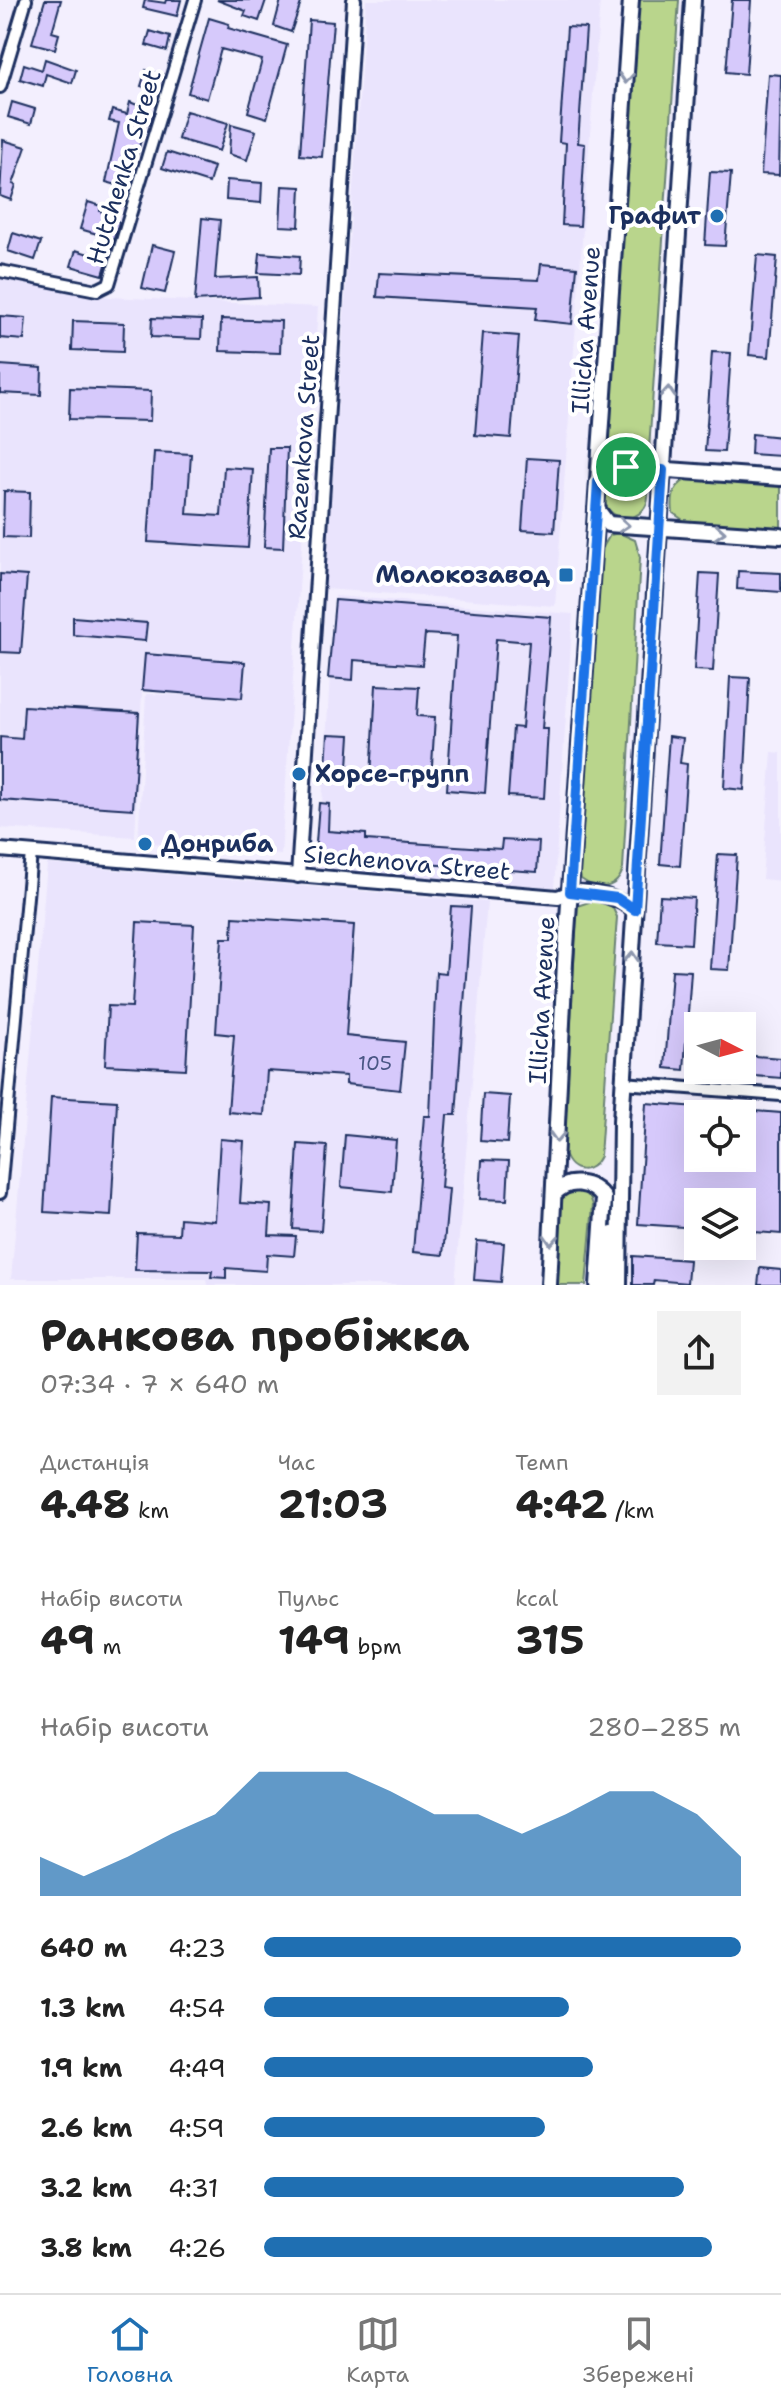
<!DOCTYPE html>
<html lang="uk">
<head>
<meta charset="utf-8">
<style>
  :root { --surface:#fff; --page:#f2f2f2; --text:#222; --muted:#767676; --line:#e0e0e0; --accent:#1f6fb2 }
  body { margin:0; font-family:"Shantell Sans",sans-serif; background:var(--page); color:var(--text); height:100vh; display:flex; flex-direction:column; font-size:30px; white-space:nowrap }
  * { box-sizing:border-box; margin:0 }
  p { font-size:26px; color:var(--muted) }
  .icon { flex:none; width:44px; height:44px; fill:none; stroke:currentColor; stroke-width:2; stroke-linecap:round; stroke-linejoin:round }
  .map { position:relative; height:1285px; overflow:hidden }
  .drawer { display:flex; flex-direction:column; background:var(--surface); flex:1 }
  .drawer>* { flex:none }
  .needle { width:52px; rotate:96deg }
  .tools { position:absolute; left:684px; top:1012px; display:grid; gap:16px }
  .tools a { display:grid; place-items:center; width:72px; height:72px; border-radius:0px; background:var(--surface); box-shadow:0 8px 32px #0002; font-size:40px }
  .pin { position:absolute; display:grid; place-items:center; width:68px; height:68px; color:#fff; margin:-34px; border:4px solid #fff; border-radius:50%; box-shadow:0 2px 8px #0007 }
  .round { display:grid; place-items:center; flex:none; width:84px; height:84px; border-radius:0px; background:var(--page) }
  .head { display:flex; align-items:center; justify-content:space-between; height:136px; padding:0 40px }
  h1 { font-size:44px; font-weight:700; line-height:60px }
  .metrics { display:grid; grid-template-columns:repeat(3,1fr); gap:12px; height:136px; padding:8px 40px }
  .metrics div { display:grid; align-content:center }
  .metrics b { font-size:40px; font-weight:700 }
  .metrics small { font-size:22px; font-weight:400 }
  .metrics p { font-size:22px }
  .chart { height:224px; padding:16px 40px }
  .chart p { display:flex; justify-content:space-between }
  .chart svg { width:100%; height:144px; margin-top:8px; fill:var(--accent); opacity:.7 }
  ul { padding:0 40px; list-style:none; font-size:26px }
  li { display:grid; grid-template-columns:128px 96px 1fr; align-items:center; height:60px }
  li i { height:20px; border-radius:10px; background:var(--accent) }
  .tabs { display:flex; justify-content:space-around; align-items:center; height:112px; border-top:2px solid var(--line); background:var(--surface); font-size:22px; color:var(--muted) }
  .tabs a { display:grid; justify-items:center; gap:4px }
  .tabs .selected { color:var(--accent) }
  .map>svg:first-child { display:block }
</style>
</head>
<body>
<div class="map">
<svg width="781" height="1285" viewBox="0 0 781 1285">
  <rect width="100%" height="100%" fill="#f3effe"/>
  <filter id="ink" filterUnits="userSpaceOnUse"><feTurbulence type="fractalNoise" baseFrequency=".0125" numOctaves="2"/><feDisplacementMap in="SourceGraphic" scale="16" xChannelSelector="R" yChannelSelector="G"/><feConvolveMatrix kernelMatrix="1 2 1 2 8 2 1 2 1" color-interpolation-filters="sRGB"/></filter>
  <g filter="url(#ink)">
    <path fill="#eae4fd" d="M366,0H600L555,606L325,589Z
      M0,278L110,297L318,307L281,855L138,842L146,694L188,695L142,691L135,837L0,828Z
      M335,596L573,614L554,888L318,868Z
      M772,752L781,753V881L762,879Z
      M47,864L487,902L455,1285H207L206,1279H11Z"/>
    <path fill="#b9d58c" stroke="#6a8275" stroke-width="2" d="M637,0H679L649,450L634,460L619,457L607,447Z
      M604 496a22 22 0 1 1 44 0a22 22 0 1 1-44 0Z
      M692,478L781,484V531L689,524L673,513C671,496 674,482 692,478Z
      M619,533L635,540L640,557L623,869C617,890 598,891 581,879L579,869L599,554L610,535Z
      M598,899L610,902L617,917L600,1156C591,1175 571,1174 564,1154L577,906Z
      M574,1187L589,1194L593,1205L586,1285H553L559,1202Z"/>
    <path fill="#d6c9fb" stroke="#1b2f5e" stroke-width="2" d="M45,0H61L52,32L59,34L55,49L32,43Z
      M145,0L165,3L166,0H181L177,16L143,8Z
      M217,0H266L259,21L244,16L246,11Z
      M281,0H302L291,32L274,26Z
      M732,0H751L746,74L726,72Z
      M209,18L229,24L228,28L287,45L267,118L248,112L262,60L221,49L207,99L188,93Z
      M309,20L333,22L322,157L300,155Z
      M567,27L586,28L578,143L585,144L580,226L562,225L566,143L559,142Z
      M150,31L170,37L167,51L146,45Z
      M45,59L76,70L72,83L46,74L43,86L20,79L24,64L42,70Z
      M146,70L159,74L155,90L141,86Z
      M768,74L781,75L779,175L761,174Z
      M12,102L35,109L31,124L8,117Z
      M130,102L149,110L128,188L106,182L119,123L109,121L112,110L127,114Z
      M186,111L228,123L219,151L178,139Z
      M231,124L256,131L247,160L229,154Z
      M3,140L26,147L13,184L16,185L11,200L0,196Z
      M167,152L214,167L209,183L162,168Z
      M710,172L731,173L725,246L705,245Z
      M227,180L262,183L261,203L226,200Z
      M282,186L301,187L299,227L280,226Z
      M88,202L101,206L100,211L119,222L103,275L71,266L76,250L98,257L104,236L80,229Z
      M202,218L220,220L215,279L258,277L259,297L195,301Z
      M13,233L41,242L35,260L8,251Z
      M152,245L175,251L165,293L142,288Z
      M260,253L300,256L299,275L258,273Z
      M757,255L777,257L769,357L749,355Z
      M541,264L577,267L572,324L535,320L537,307L377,297L379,273L539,280Z
      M0,316L26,318L24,340L0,338Z
      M152,318L202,320L201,339L151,337Z
      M221,319L281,321L280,353L220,351Z
      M73,321L124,323L123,352L72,350Z
      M483,333L519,336L511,438L475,435Z
      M712,352L731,353L724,452L705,451Z
      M0,365L42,368L41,395L0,393Z
      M70,388L151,391L150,421L69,419Z
      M752,434L781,437V456L751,454Z
      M269,448H287L283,548L264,547Z
      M154,452L191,454L187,514L221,516L224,467L253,469L248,548L148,542Z
      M527,458L559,460L554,532L522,530Z
      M4,491L30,492L29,538L3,537Z
      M738,571L781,573V592L737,589Z
      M700,573L719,574L713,671L694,670Z
      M0,574L27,576L21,653L0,652Z
      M335,600L551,617L542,729H548L544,798L508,796L513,727L522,728L529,642L496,639L485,793L447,790L457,636L425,634L422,665L354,660L353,680L328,678Z
      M73,617L147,623L145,641L73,635Z
      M145,654L245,662L242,698L142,690Z
      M730,677L750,678L744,790L724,788Z
      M376,685L419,687L417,716L435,717L431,781L371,778Z
      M24,706L139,713L133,809L0,800V737L22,739Z
      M328,734L350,735L347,782L325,781Z
      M669,736L683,738L680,763L687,764L680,866L660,864Z
      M319,803L329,804L328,831L366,834V840L501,849L502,840L539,842L537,872L315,856Z
      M718,854L737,855L729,970L710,969Z
      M660,896L694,898L691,944L657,942Z
      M451,906L471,907L456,1115H447L441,1188L449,1189L443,1255L413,1252L424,1116H430L436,972L446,973Z
      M233,917L354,925L346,1036L405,1042L400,1090L346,1084V1076L267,1071L264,1115L228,1112L234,1035L216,1033L222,938H232Z
      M137,922L194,925L186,1069L105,1065L108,1006L132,1007Z
      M672,970L691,971L684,1070L665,1068Z
      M742,1055L781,1058V1078L742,1075Z
      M483,1094L510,1096L507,1143L480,1141Z
      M51,1097L117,1101L111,1216L44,1212Z
      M646,1103L698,1107V1158H742V1110L781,1113V1234L742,1231V1202H698V1228L638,1224Z
      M345,1135L396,1140L392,1192L341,1187Z
      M220,1139L244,1141L240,1203L271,1205L269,1235L296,1236L294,1256L267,1254L266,1271L226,1268V1278L211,1277L212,1271L135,1270L137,1233L179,1234L180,1218L215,1221Z
      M298,1144L327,1146L321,1231L293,1229Z
      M482,1160L509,1161L507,1200L480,1199Z
      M477,1241L504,1243L501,1282L474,1280Z
      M633,1256L689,1260L687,1283L654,1280L653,1285H633Z
      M760,1268L781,1270V1285H758Z"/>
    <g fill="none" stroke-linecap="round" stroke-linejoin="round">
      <g stroke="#1b2f5e" stroke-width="16">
        <path id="minor" d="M0,87L26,0
          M0,271L97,290L109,284L195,0
          M623,1083L781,1095
          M0,1193L31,853"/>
      </g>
      <g stroke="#1b2f5e" stroke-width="18">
        <path id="tertiary" d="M0,850L558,897C584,885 611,895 635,910
          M298,876L354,0"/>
      </g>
      <g stroke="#1b2f5e" stroke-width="20">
        <path id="secondary" d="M598,482L613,466L781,478
          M596,508L608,524L781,536
          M554,1194C568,1178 591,1181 604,1198L598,1285
          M549,1285L565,962L631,0
          M608,1285L612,1234
          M619,1285L621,1121L693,0"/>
      </g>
      <use href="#minor" stroke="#fff" stroke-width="10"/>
      <use href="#tertiary" stroke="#fff" stroke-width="12"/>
      <use href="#secondary" stroke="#fff" stroke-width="14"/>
    </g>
    <defs><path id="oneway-chevron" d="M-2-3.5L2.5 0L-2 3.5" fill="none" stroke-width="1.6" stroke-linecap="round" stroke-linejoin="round" transform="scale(2)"/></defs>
    <g stroke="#8d97ae">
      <use href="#oneway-chevron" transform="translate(626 78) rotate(94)"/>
      <use href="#oneway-chevron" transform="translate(668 392) rotate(-86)"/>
      <use href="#oneway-chevron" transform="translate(624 525) rotate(4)"/>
      <use href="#oneway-chevron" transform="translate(720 532) rotate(4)"/>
      <use href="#oneway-chevron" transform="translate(632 957) rotate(-87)"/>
      <use href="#oneway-chevron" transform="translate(557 1137) rotate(93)"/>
      <use href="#oneway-chevron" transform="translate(551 1240) rotate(94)"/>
    </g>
  </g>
  <g fill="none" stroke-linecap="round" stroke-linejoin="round" filter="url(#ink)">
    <g stroke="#fff" stroke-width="16">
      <path id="route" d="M613,466L663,470L635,910L617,898L570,892L598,482Z"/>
    </g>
    <use href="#route" stroke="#1a73e8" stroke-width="10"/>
  </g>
  <g fill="#1f6fb2" stroke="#fff" stroke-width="3">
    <circle cx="717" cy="216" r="8"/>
    <rect x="558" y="567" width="16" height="16" rx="4"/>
    <circle cx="299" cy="774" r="8"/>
    <circle cx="145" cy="844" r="8"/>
  </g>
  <g text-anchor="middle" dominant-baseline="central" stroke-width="8" stroke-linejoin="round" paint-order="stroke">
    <g font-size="20" fill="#4a5685">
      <text x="375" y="1063">105</text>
    </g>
    <g font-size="24" fill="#1b2f5e" stroke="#fff">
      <text transform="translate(124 167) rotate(-73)">Hutchenka Street</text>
      <text transform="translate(586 330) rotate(-86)">Illicha Avenue</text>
      <text transform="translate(304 437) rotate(-86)">Razenkova Street</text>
      <text transform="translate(407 863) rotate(5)">Siechenova Street</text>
      <text transform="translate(542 1000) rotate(-87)">Illicha Avenue</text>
    </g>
    <g font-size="24" font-weight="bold" fill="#1b2f5e" stroke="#fff" text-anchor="end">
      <text x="701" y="216">Графит</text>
      <text x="550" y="575">Молокозавод</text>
      <text x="315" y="774" text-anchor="start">Хорсе-групп</text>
      <text x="161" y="844" text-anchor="start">Донриба</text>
    </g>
  </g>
</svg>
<div class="tools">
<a><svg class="needle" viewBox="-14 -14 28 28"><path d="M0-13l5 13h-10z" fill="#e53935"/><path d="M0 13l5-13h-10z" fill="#767676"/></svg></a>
<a><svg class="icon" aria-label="locate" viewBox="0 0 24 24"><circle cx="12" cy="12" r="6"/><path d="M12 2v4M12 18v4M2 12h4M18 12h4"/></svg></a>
<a><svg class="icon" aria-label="layers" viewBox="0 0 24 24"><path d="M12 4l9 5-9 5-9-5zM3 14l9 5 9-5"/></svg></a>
</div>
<div class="pin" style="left:626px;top:467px;background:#1e9e55"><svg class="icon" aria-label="arrive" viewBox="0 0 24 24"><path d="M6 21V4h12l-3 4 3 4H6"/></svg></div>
</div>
<section class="drawer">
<div class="head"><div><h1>Ранкова пробіжка</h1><p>07:34 · 7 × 640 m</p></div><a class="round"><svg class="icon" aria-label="share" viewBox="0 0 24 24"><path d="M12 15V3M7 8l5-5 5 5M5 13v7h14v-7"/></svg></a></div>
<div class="metrics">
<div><p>Дистанція</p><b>4.48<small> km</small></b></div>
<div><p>Час</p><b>21:03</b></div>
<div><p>Темп</p><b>4:42<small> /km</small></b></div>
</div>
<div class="metrics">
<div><p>Набір висоти</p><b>49<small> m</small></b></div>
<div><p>Пульс</p><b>149<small> bpm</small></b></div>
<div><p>kcal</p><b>315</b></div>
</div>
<div class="chart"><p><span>Набір висоти</span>280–285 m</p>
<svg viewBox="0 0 160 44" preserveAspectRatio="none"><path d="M0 44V32L10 38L20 32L30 25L40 19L50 6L60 6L70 6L80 12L90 19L100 19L110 25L120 19L130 12L140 12L150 19L160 32V44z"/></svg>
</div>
<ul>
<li><b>640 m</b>4:23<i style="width:100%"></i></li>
<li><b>1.3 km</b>4:54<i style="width:64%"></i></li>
<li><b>1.9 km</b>4:49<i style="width:69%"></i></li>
<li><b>2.6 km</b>4:59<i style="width:59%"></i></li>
<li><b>3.2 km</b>4:31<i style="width:88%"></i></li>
<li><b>3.8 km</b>4:26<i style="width:94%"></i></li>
</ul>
</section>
<nav class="tabs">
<a class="selected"><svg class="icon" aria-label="home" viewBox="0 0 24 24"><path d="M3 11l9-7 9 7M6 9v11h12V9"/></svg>Головна</a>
<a><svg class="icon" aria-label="map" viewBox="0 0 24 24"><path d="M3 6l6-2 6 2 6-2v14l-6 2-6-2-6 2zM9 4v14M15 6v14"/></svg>Карта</a>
<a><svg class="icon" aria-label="saved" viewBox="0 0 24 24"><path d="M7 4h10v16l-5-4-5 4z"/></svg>Збережені</a>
</nav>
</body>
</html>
